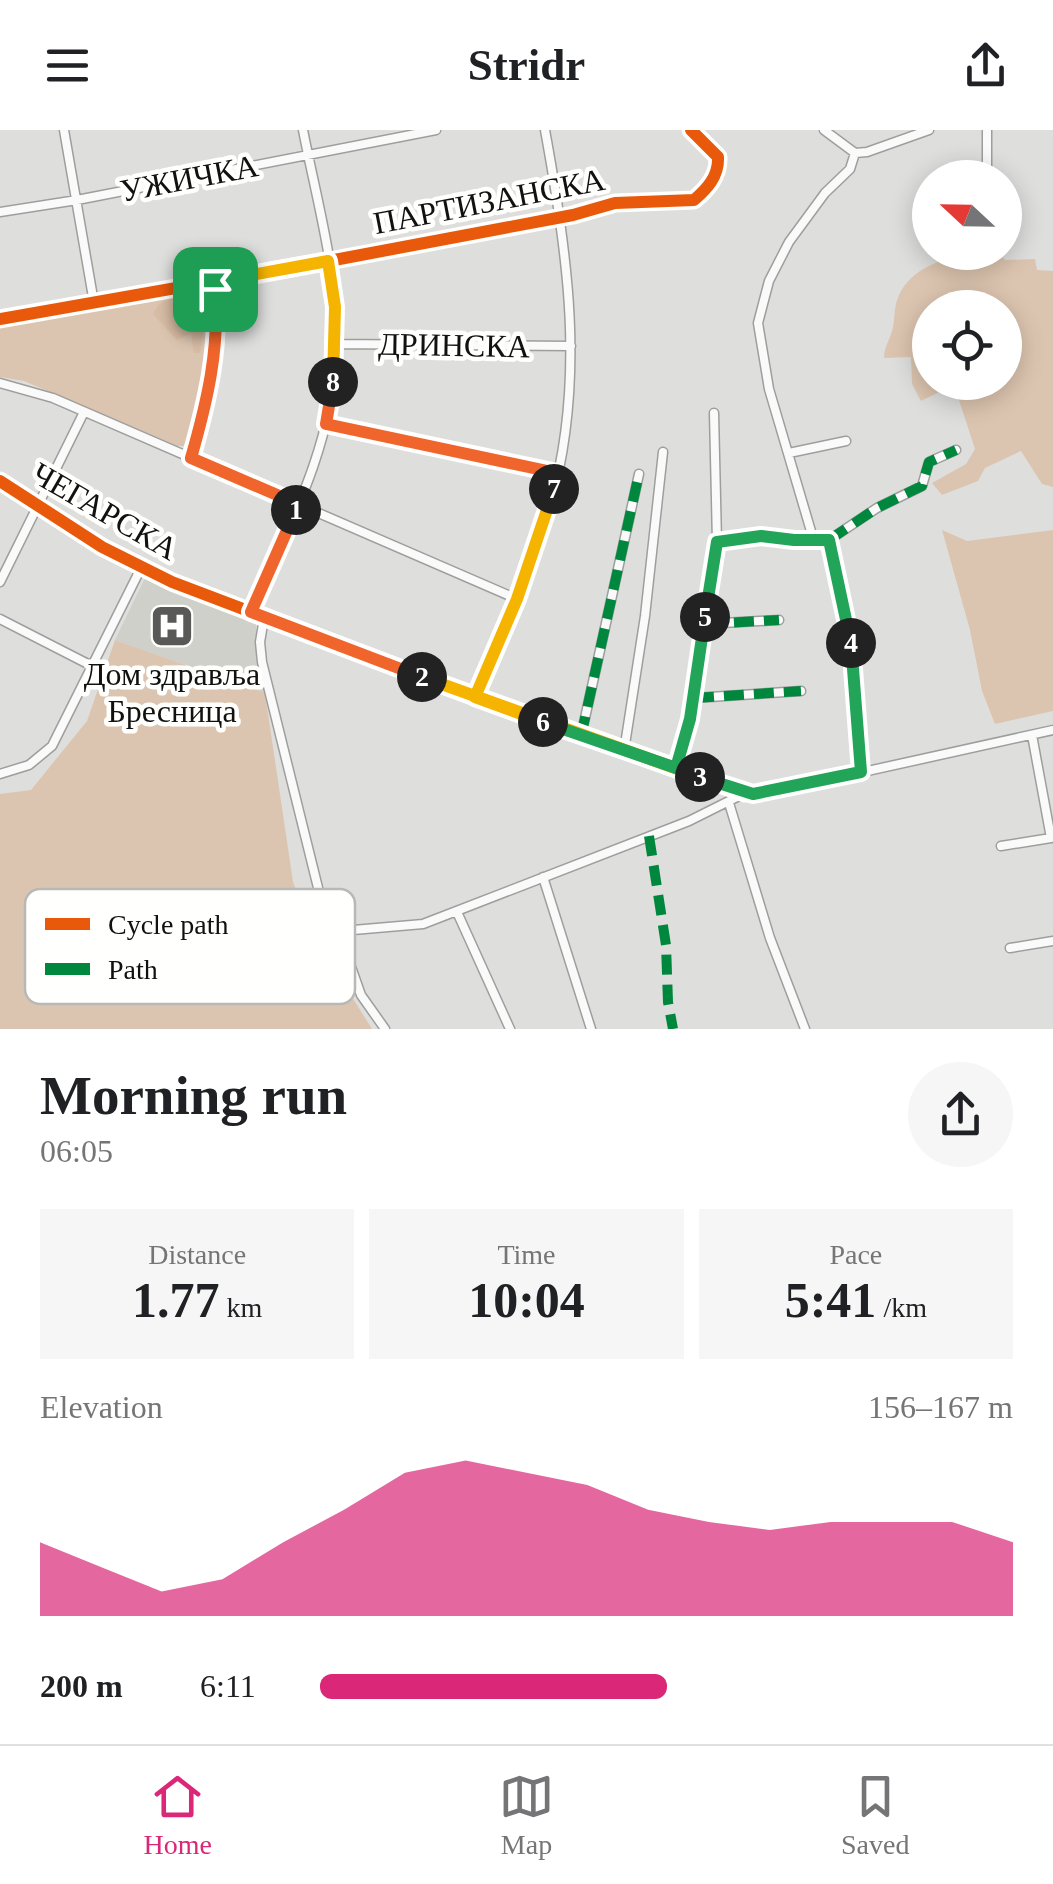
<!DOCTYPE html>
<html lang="en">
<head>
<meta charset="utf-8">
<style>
  :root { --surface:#fff; --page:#f6f6f6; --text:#202124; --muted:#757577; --line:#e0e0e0; --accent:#db2777 }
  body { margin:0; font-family:Georgia,serif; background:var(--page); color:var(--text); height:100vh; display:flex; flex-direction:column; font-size:38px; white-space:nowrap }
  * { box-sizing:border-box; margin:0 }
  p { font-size:32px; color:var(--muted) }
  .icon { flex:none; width:55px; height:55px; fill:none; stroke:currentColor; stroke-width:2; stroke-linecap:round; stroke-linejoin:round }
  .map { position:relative; height:899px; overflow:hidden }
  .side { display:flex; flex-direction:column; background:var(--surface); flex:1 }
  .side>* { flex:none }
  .needle { width:65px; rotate:292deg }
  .controls { position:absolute; left:912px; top:30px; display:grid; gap:20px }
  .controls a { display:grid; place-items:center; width:110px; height:110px; border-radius:50%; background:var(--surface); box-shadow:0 5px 25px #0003; font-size:50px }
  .pin { position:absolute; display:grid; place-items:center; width:85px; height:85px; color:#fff; margin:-42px; border-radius:20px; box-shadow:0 5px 15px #0006 }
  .km { position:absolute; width:50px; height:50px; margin:-25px; border-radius:50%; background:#222; color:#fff; font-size:28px; line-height:50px; text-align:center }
  .round { display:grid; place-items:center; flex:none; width:105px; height:105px; border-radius:52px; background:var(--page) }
  .summary { display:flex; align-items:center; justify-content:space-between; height:170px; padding:0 40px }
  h1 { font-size:55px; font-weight:700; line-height:75px }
  .figures { display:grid; grid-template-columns:repeat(3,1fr); gap:15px; height:170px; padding:10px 40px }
  .figures div { display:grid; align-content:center; border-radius:0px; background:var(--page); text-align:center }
  .figures b { font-size:50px; font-weight:700 }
  .figures small { font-size:28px; font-weight:400 }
  .figures p { font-size:28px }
  .chart { height:280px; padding:20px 40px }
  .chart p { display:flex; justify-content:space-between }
  .chart svg { width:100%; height:180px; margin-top:10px; fill:var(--accent); opacity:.7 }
  ul { padding:0 40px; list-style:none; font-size:32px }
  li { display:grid; grid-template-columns:160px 120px 1fr; align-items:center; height:75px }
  li i { height:25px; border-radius:12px; background:var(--accent) }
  header { display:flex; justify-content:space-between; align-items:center; height:130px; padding:0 40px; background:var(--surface); font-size:45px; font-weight:700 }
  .tab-bar { display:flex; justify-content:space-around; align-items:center; height:140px; border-top:2px solid var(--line); background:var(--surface); font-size:28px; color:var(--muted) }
  .tab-bar a { display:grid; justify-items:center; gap:5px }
  .tab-bar .active { color:var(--accent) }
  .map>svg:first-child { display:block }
</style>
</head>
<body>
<header><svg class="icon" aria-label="menu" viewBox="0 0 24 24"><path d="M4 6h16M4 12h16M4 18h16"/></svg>Stridr<svg class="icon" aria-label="share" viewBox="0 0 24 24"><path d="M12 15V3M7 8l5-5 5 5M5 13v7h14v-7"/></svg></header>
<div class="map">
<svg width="1053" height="899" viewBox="0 0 1053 899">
  <rect width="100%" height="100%" fill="#dedfdd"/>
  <path fill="#cfd0c9" d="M145,448L256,491V531L265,563L115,510Z"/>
  <path fill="#dcc5b0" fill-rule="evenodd" d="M999,123L1005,130L1035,129L1037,140L1053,141V357L1042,354L1021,321L985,338L978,351L942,365L932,353L966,334L975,319L954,255L921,271L912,254L911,227L884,228C884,216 891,208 893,197C895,186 894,176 899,165C915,130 965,122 999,123ZM930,178H1005V252H930Z
    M204,157C213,209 208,267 187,316H177L24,251L0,247V195Z
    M942,400L967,411L1053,400V581L995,594L982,561L970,500Z
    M115,510L265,563L293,752L316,809L372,899H0V664L31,660L87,591Z"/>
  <path fill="#d8bda5" d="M187,163L202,166L204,194L200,223H194L191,203L177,210L153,184C159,169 172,169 187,163Z"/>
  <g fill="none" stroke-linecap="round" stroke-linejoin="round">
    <g stroke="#9e9f9d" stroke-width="11">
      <path id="minor" d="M64,0L94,173
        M824,0L855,23
        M987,0V48
        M855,23L867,22L929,0
        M0,82L77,70L436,0
        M0,189L329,131L573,85L615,73L694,70C707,59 719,46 718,27L691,0
        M336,214L571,216
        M0,253L53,268L517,469
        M326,294L557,343
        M789,323L846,311
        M191,328C207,273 227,209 213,151
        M0,351L102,417L172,452L475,567L745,663
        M813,408L769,259L758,193L769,151L789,112L825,63L850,39L855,23
        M829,410L854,527L861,642
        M717,412C746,404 768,409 797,411C808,411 817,409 829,410L877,378L922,356L929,332L956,320
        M0,452L84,282
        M251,482C288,399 334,313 336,220C339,147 317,72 303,0
        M264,488L260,512L262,532L327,794L332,807L349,831L361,865L385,899
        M0,489L90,535
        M704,494L779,490
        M475,567C501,504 531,442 550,376C586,251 568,125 545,0
        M694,568L801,561
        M1032,605L1051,708
        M581,606L639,344
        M624,621L645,486L663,322
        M676,638L690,589L717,412L714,283
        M0,644L29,635L52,616L141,438
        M729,673L770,808L805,899
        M1001,716L1051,708
        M543,747L591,899
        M457,782L510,899
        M330,802L423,794L689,691L745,663H768L1053,600
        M1010,818L1053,811"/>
    </g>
    <use href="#minor" stroke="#fafafa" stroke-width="8"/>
    <path stroke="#00873e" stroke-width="10" stroke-dasharray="20 10" stroke-linecap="butt" d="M829,410L877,378L922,356L929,332L956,320
      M704,494L779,490
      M694,568L801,561
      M581,606L639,344
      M649,706L666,815L668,872L673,899"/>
    <g stroke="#fffffe" stroke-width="19">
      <path id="cycleway" d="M0,189L329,131L573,85L615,73L694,70C707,59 719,46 718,27L691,0
        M0,351L102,417L172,452L475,567L745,663"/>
    </g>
    <use href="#cycleway" stroke="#e8590c" stroke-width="12"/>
  </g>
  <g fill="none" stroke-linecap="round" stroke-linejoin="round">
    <g stroke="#fff" stroke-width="20">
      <path id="split-1" d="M215,159C220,218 207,272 191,328L298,374L296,380"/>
    </g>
    <g stroke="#fff" stroke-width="20">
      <path id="split-2" d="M296,380L251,482L422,547"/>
    </g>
    <g stroke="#fff" stroke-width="20">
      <path id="split-3" d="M422,547L700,647"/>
    </g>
    <g stroke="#fff" stroke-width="20">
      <path id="split-4" d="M700,647L753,664L861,642L851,513"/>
    </g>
    <g stroke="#fff" stroke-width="20">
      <path id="split-5" d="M705,487L717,412L761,406L794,410H829L851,513"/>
    </g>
    <g stroke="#fff" stroke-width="20">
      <path id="split-6" d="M543,592L676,638L690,589L705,487"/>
    </g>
    <g stroke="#fff" stroke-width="20">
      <path id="split-7" d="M543,592L475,567L517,469L554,359"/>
    </g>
    <g stroke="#fff" stroke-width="20">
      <path id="split-8" d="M333,252L326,294L557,343L554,359"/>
    </g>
    <g stroke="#fff" stroke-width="20">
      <path id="split-9" d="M215,159L213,152L328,131L335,177L333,252"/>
    </g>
    <use href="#split-1" stroke="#f0652b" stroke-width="12"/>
    <use href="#split-2" stroke="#f0652b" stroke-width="12"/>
    <use href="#split-3" stroke="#f5b400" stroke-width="12"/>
    <use href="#split-4" stroke="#22a559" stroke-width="12"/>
    <use href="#split-5" stroke="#22a559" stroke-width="12"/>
    <use href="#split-6" stroke="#22a559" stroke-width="12"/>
    <use href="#split-7" stroke="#f5b400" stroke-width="12"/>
    <use href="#split-8" stroke="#f0652b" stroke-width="12"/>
    <use href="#split-9" stroke="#f5b400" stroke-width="12"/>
  </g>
  <defs>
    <g id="hospital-square" transform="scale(2.25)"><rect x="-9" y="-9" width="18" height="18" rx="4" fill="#595958" stroke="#fffffe"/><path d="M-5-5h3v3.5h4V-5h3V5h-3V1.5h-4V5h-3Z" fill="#fff"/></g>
  </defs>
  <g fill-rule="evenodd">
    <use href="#hospital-square" x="172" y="496"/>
  </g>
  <g text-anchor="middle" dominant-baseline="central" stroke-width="9" stroke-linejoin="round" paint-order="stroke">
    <g font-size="32" fill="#111110" stroke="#fffffe">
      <text transform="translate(189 48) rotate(-11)">УЖИЧКА</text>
      <text transform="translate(489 71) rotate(-11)">ПАРТИЗАНСКА</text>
      <text transform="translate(454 215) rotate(1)">ДРИНСКА</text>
      <text transform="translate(105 381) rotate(30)">ЧЕГАРСКА</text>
    </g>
    <g font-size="32" fill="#111110" stroke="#fffffe">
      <text x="172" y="544">Дом здравља<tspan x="172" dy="37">Бресница</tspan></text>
    </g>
  </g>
  <rect x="25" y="759" width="330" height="115" rx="15" fill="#fffffe" stroke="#b8b8b7" stroke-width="2.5"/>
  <rect x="45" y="788" width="45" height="12" fill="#e8590c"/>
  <rect x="45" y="833" width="45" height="12" fill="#00873e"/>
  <g font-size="28" fill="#111110">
    <text x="108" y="804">Cycle path</text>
    <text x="108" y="849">Path</text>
  </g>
</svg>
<div class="controls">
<a><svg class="needle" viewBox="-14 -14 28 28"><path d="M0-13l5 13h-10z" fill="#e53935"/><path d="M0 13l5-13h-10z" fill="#757577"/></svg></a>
<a><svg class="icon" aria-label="locate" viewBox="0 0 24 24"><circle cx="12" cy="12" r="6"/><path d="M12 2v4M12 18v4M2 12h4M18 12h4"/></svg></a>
</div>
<div class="pin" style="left:215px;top:159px;background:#1e9e55"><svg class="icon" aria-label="arrive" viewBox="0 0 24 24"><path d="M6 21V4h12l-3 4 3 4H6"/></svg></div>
<b class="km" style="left:296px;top:380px">1</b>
<b class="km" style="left:422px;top:547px">2</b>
<b class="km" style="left:700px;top:647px">3</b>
<b class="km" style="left:851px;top:513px">4</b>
<b class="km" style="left:705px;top:487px">5</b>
<b class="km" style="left:543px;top:592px">6</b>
<b class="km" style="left:554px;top:359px">7</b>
<b class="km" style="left:333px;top:252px">8</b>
</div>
<section class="side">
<div class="summary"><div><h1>Morning run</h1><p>06:05</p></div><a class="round"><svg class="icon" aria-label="share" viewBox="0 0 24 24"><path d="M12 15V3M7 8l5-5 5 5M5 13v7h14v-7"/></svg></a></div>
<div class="figures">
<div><p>Distance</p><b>1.77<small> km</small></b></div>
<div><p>Time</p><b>10:04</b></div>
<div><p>Pace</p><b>5:41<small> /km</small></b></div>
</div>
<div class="chart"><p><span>Elevation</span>156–167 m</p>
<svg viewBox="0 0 160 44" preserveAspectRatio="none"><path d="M0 44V26L10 32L20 38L30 35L40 26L50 18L60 9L70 6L80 9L90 12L100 18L110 21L120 23L130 21L140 21L150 21L160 26V44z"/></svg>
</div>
<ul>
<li><b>200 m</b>6:11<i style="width:50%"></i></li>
</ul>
</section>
<nav class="tab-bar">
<a class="active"><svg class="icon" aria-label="home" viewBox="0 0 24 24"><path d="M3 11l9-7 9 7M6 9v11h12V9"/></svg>Home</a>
<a><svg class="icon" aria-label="map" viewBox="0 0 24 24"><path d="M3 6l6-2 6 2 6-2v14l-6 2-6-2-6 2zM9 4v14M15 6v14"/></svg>Map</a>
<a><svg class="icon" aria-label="saved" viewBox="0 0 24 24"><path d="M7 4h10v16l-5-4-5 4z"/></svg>Saved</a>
</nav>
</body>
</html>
